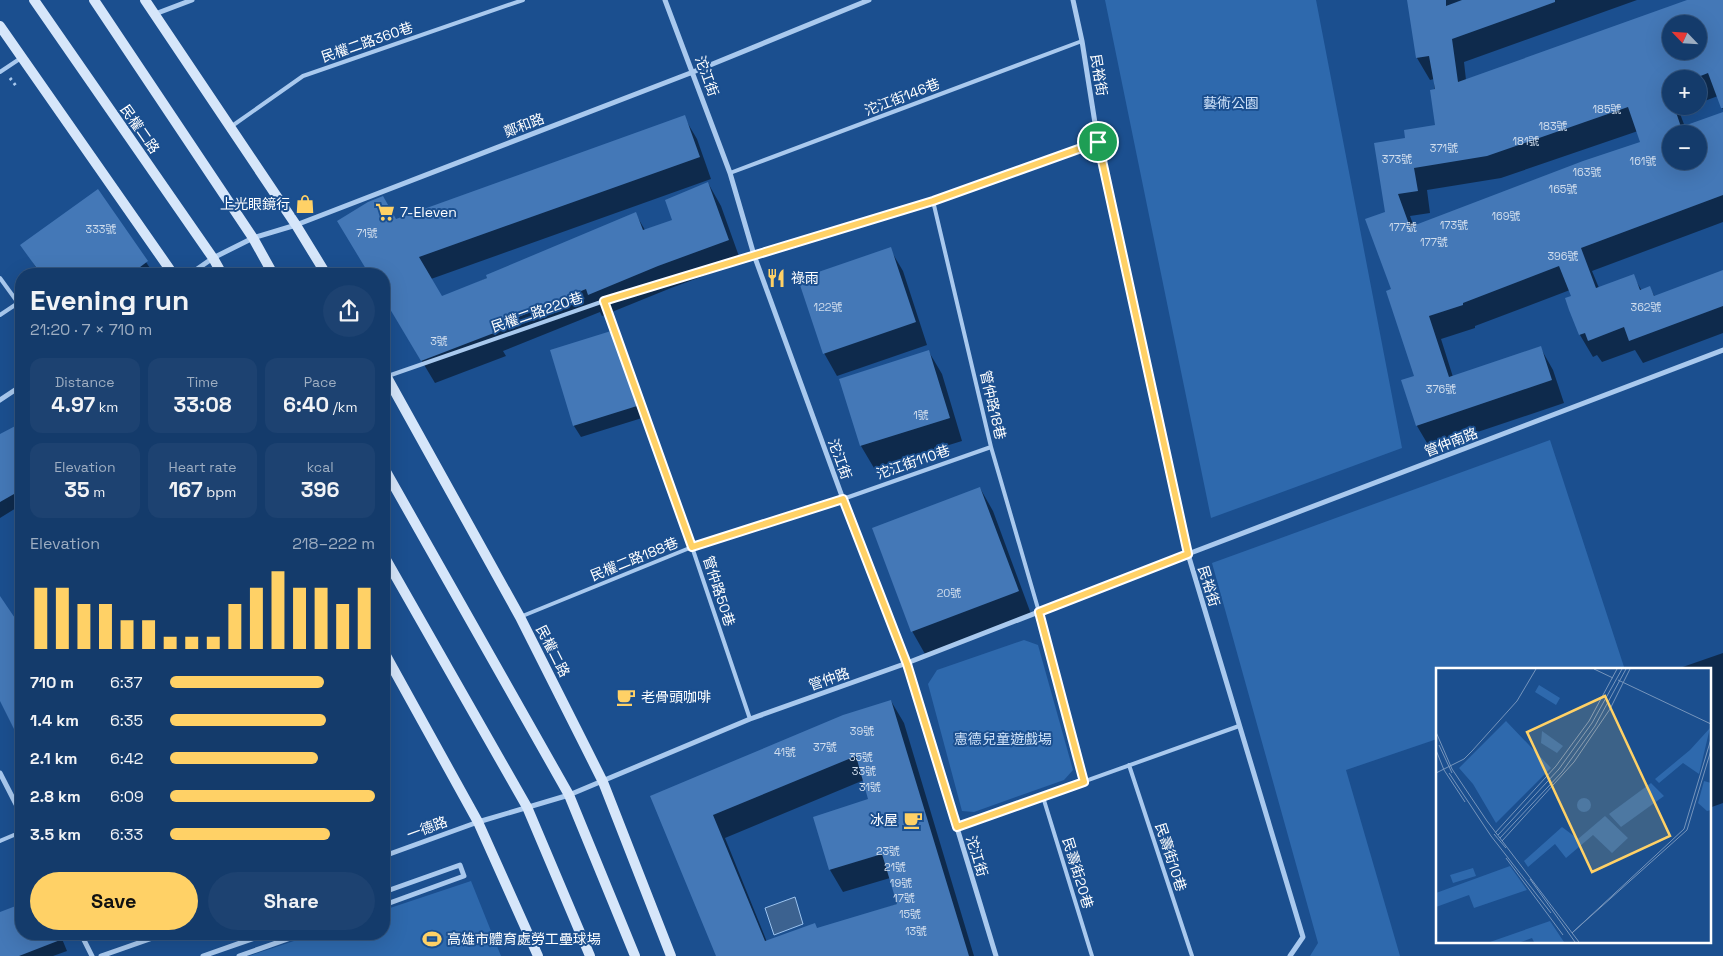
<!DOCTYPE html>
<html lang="en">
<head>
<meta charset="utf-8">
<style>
  :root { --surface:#143b6b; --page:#1d4271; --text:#f1f3f6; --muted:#9dadc1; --line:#33557e; --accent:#ffd166 }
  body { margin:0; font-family:"Space Grotesk","Noto Sans TC",sans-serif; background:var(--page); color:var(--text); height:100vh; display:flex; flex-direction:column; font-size:19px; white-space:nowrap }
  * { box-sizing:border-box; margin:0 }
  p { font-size:16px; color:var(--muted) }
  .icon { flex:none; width:28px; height:28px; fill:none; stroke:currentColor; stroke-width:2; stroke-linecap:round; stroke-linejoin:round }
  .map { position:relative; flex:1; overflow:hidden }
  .panel { position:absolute; left:15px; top:268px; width:375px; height:672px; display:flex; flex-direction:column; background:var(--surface); border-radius:20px; box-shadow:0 5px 20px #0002,0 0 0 1px var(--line) }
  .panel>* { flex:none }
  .needle { width:32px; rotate:295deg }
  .tools { position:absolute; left:1662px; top:15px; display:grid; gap:10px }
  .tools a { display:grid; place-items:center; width:45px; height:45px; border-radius:50%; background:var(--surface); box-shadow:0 5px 20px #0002,0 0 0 1px var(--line); font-size:25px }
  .pin { position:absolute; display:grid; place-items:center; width:42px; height:42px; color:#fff; margin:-21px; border:2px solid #fff; border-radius:50%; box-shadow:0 1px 5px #0007 }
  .round { display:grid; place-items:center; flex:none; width:52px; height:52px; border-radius:26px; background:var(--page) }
  .overview { display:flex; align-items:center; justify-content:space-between; height:85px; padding:0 15px }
  h1 { font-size:28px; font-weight:700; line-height:38px }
  .metrics { display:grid; grid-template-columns:repeat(3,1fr); gap:8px; height:85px; padding:5px 15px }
  .metrics div { display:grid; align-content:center; border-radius:12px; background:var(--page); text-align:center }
  .metrics b { font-size:21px; font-weight:700 }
  .metrics small { font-size:14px; font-weight:400 }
  .metrics p { font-size:14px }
  .chart { height:140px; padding:10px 15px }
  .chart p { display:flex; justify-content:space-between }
  .chart svg { width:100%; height:90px; margin-top:5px; stroke:var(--accent); stroke-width:6 }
  .action { display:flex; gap:10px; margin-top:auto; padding:10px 15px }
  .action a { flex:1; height:58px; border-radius:30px; background:var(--accent); color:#111; font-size:20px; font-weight:700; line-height:58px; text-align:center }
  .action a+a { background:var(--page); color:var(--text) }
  ul { padding:0 15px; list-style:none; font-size:16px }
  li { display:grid; grid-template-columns:80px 60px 1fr; align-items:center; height:38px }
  li i { height:12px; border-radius:6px; background:var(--accent) }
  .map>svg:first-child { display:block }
</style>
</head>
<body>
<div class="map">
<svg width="1723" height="956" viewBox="0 0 1723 956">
  <rect width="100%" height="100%" fill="#1b4f8f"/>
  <path fill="#2e69ad" d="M1105,0H1316L1402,448L1211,518Z
    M1550,440L1625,670H1437V739L1346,770L1400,956H1310L1318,943L1212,563Z
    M1024,640L1038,645L1073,770L1064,780L974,812L962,811L928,684L937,670Z
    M471,881L501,956H249L315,934H384V910Z"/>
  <path fill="#3c6290" stroke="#9cc4f0" d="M795,897L803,924L774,935L765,908Z"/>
  <path fill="#0007" fill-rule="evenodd" d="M1408,0H1637L1464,62L1466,80L1691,0H1723V110L1718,96L1699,103V79H1671V106H1691L1679,111L1685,127L1723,113V222L1592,271L1599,288L1633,276L1642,291L1650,288L1655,297L1723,272V333L1643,363L1635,350L1602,362L1597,355L1593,357L1580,335L1567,299L1573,297L1570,290L1475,326V328L1441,339L1453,377L1540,347L1553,370L1564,403L1430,448L1417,426L1402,381L1416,377L1393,290L1386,213L1407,139L1437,126L1434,79L1430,80L1417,58ZM1671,24H1699V51H1671ZM1638,131L1642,143L1414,227L1410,216L1430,213L1427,190L1501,178ZM1671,134H1699V161H1671Z
    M684,117L697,139L711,179L431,279L442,298L635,213L645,230L674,220L708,183L721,206L741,262L671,288L602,316L600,312L503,351L506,356L435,383L384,298V274L395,220Z
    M98,191L154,274H40L22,245Z
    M890,249L903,271L927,345L837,376L824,353Z
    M610,333L617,345L642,418L581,437L574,426L551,351Z
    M929,352L942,374L962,441L874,468L861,446L841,379Z
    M21,424V505L0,518V436Z
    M980,488L993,511L1031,614L925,654L912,631Z
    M0,604L5,605L21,629V738L0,699Z
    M1723,653V803L1709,808V670H1674Z
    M891,701L904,723L974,956H717L652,796ZM864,780L870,800L814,818L830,870L843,892L890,878L898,904L817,930L767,942L725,838Z
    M21,905V934H60L67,951L53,956H0V914Z"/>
  <path fill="#4478b7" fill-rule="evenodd" d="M1407,0H1446V6L1462,0H1555V2L1452,39L1458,82L1687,0H1723V108H1721L1708,73L1693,79H1671V106H1674L1681,127L1723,112V195L1581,248L1596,288L1634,274L1640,290L1650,286L1654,296L1723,270V306L1629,341L1624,327L1588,341L1585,333L1579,335L1569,310L1565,298L1571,296L1559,266L1463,303V305L1429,316L1449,377L1541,346L1552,380L1416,426L1401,380L1414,376L1386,291L1391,289L1365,219L1385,212L1374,143L1405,138L1404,130L1435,125L1430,90L1435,89L1429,56L1416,58ZM1671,24H1699V51H1671ZM1628,107L1640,142L1583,161L1410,227L1398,194L1418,191L1414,168L1487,156ZM1671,134H1699V161H1671Z
    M685,115L700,157L419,257L442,296L487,278L486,275L636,212L643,230L672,220L665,200L708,182L729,240L658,266L588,295L586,289L492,328L494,333L421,361L384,299V274H369L337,221L368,202L383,196L396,219Z
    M98,189L148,261L131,274H41L20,245Z
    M891,247L916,322L823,354L798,279Z
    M611,331L637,406L573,426L550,350Z
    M929,350L950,418L860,446L839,379Z
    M21,423V490L0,502V434Z
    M980,487L1019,591L911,632L872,528Z
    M0,596L21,627V743L0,701Z
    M891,700L969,956H716L650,796L843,715ZM856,756L868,799L813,817L829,870L882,854L897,904L817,928L815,923L765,941L713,815Z
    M21,904V934L73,935L19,956H0V912Z"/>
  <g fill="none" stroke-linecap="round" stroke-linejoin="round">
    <path stroke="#a9c9ee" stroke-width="3" stroke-dasharray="2.5 4" stroke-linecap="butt" d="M10,78L16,86"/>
    <path stroke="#a9c9ee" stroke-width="4" d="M0,72L21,58
      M232,126L303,76L523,0
      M730,173L1082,41
      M933,201L991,447L1039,612L1084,782
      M0,278L21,307
      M604,301L692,547L750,719
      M0,315L18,303
      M388,376L604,301L933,201L1098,142
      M520,617L692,547L843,499L991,447
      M1129,765L1192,956
      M1043,797L1092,956
      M957,827L1239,726
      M0,841L21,832"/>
    <path stroke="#a9c9ee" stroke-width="5" d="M665,0L730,173L754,255L843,499L907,663L996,956
      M1073,0L1082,41L1098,142L1188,554L1303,937L1290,956
      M155,14L192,0
      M190,274L213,258L253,238L296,225L693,72L869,0
      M0,400L21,386
      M0,773L21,814
      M384,856L478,822L569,795L750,719L907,663L1188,554L1723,350
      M384,892L460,865L464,876L384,905
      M81,934L92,956
      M101,956L164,934
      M203,956L266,934
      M239,956L302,934"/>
    <path stroke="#d6e6fa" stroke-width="10" d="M34,0L213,258L222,274
      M94,0L253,238L273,274
      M145,0L296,225L326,274
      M0,26L173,274
      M384,372L520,617L588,752L603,782L671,956
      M384,468L569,795L635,956
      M384,556L527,807L590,956
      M384,652L478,822L538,956"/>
  </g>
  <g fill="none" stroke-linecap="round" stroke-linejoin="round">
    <g stroke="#fff" stroke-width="10">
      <path id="route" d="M1098,142L1188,554L1039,612L1084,782L957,827L907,664L843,499L692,547L604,301L933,201Z"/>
    </g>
    <use href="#route" stroke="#ffd166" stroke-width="6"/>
  </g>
  <defs>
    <g id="shop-bare" transform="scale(1.5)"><path d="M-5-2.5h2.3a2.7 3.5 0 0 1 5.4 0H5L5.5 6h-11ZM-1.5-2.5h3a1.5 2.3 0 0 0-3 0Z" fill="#ffd166" stroke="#1b4f8f" stroke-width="2.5" paint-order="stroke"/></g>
    <g id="supermarket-bare" transform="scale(1.5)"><path d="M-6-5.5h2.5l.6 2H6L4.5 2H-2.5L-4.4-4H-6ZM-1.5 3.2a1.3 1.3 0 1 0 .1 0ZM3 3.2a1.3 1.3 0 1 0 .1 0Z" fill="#ffd166" stroke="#1b4f8f" stroke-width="2.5" paint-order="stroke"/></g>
    <g id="restaurant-bare" transform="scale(1.5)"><path d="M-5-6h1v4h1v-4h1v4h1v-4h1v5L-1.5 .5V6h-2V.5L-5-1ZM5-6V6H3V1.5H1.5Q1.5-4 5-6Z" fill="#ffd166" stroke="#1b4f8f" stroke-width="2.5" paint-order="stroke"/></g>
    <g id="cafe-bare" transform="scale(1.5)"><path d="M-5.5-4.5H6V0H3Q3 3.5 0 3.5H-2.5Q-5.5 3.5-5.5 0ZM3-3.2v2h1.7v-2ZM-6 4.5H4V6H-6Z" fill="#ffd166" stroke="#1b4f8f" stroke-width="2.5" paint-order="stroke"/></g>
    <g id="stadium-bare" transform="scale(1.5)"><path d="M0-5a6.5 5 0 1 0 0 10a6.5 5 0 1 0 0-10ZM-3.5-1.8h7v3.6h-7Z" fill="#ffd166" stroke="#1b4f8f" stroke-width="2.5" paint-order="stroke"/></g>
  </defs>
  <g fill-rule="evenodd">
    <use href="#shop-bare" x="305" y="204"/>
    <use href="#supermarket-bare" x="385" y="212"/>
    <use href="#restaurant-bare" x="776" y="278"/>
    <use href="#cafe-bare" x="626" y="697"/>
    <use href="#cafe-bare" x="913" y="820"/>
    <use href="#stadium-bare" x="432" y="939"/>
  </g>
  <g text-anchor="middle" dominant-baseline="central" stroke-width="4" stroke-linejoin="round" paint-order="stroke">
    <g font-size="11" fill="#d0dded">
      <text x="1607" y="109">185號</text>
      <text x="1553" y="126">183號</text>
      <text x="1526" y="141">181號</text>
      <text x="1444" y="148">371號</text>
      <text x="1397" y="159">373號</text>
      <text x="1643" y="161">161號</text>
      <text x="1587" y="172">163號</text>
      <text x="1563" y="189">165號</text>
      <text x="1506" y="216">169號</text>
      <text x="1454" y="225">173號</text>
      <text x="1403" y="227">177號</text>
      <text x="101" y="229">333號</text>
      <text x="367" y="233">71號</text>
      <text x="1434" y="242">177號</text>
      <text x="1563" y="256">396號</text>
      <text x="828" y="307">122號</text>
      <text x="1646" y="307">362號</text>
      <text x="439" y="341">3號</text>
      <text x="1441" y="389">376號</text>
      <text x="921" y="415">1號</text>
      <text x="949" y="593">20號</text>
      <text x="862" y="731">39號</text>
      <text x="825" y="747">37號</text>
      <text x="785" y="752">41號</text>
      <text x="861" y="757">35號</text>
      <text x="864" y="771">33號</text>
      <text x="870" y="787">31號</text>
      <text x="888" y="851">23號</text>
      <text x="895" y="867">21號</text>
      <text x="901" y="883">19號</text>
      <text x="904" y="898">17號</text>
      <text x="910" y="914">15號</text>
      <text x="916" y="931">13號</text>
    </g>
    <g font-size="14" fill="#fff" stroke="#1b4f8f">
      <text transform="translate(367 42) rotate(-19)">民權二路360巷</text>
      <text transform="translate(1099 75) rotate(81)">民裕街</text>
      <text transform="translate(707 76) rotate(70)">沱江街</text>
      <text transform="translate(902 97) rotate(-21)">沱江街146巷</text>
      <text transform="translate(524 125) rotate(-21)">鄭和路</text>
      <text transform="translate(140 129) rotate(55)">民權二路</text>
      <text transform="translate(537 312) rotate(-19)">民權二路220巷</text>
      <text transform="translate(993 405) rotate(77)">管仲路18巷</text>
      <text transform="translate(1451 442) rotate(-21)">管仲南路</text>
      <text transform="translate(840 459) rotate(70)">沱江街</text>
      <text transform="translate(913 462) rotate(-19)">沱江街110巷</text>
      <text transform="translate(634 559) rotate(-22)">民權二路188巷</text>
      <text transform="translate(1209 586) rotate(73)">民裕街</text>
      <text transform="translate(719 591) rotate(72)">管仲路50巷</text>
      <text transform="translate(553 651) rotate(63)">民權二路</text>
      <text transform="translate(829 679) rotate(-19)">管仲路</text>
      <text transform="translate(427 828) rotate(-20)">一德路</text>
      <text transform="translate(977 856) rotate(73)">沱江街</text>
      <text transform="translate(1171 857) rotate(72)">民壽街10巷</text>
      <text transform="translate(1078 873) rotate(73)">民壽街20巷</text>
    </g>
    <g font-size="14" fill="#cfe3fa" stroke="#1b4f8f">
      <text x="1231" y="103">藝術公園</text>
      <text x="1003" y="739">憲德兒童遊戲場</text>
    </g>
    <g font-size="14" fill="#fff" stroke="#1b4f8f" text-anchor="start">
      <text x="290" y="204" text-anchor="end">上光眼鏡行</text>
      <text x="400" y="212">7-Eleven</text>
      <text x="791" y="278">祿雨</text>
      <text x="641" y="697">老骨頭咖啡</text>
      <text x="898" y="820" text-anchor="end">冰屋</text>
      <text x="447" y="939">高雄市體育處勞工壘球場</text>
    </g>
  </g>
  <g transform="translate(1436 668)">
    <rect width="275" height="275" fill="#1b4f8f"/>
    <path d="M103,17L124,30L120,37L99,24ZM70,53L115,100L60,155L37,116L23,100ZM274,60L263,106L247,95L223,115L219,111L254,82ZM106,63L127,78L121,85L105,75ZM268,113L275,115V142L271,143L262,135ZM215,115L228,128L185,159L173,146ZM141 137a7 7 0 1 1 14 0a7 7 0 1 1-14 0ZM169,148L192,170L176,185L157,167L130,190L119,176L92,199L88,193L126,159L142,171ZM74,198L91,222L38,240L33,227L0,239V225ZM37,200L40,208L17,215L14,207ZM114,253L128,274H98L96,270L85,274H54Z" fill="#2e69ad"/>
    <path fill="none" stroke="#7695bc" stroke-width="1" d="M158,1L177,10M182,12L275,56M0,64L16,101L51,153L143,274M3,77L16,105M0,82L8,102L29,134M0,105L28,91L36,83L81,33L100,1M13,105L55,168L115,245M59,165L120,98L153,53L181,1M58,166L70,180M62,167L123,101L156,55L186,1M64,170L126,104L159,58L190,1M66,173L138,94L174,41L194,1M70,190L127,267M94,211L139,274M137,264L251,162L275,82M136,265L248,161L275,71"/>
    <path fill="#ffd166" fill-opacity="0.15" stroke="#ffd166" stroke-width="2.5" d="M169,28L234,168L156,204L91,64Z"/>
    <rect width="275" height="275" fill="none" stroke="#fff" stroke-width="2.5"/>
  </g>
</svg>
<div class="tools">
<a><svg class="needle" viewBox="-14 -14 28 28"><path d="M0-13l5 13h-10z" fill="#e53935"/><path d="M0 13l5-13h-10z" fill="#9dadc1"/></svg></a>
<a>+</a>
<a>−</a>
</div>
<div class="pin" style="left:1098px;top:142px;background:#1e9e55"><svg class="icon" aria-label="arrive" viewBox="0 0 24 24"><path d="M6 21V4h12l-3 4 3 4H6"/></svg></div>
<section class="panel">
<div class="overview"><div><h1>Evening run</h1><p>21:20 · 7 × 710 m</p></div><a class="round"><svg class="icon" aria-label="share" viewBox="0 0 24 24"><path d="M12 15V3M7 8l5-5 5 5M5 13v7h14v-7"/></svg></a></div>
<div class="metrics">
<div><p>Distance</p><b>4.97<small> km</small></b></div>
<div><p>Time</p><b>33:08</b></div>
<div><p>Pace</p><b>6:40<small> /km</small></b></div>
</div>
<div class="metrics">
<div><p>Elevation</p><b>35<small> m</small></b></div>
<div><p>Heart rate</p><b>167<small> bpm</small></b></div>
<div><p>kcal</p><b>396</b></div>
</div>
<div class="chart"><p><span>Elevation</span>218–222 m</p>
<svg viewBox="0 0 160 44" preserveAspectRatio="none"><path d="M5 44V14M15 44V14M25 44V22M35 44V22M45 44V30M55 44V30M65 44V38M75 44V38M85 44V38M95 44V22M105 44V14M115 44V6M125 44V14M135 44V14M145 44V22M155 44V14"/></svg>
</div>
<ul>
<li><b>710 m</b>6:37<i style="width:75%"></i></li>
<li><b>1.4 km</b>6:35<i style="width:76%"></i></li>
<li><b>2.1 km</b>6:42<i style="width:72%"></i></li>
<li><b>2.8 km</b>6:09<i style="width:100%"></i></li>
<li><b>3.5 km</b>6:33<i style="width:78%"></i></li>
</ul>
<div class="action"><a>Save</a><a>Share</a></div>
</section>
</div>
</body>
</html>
